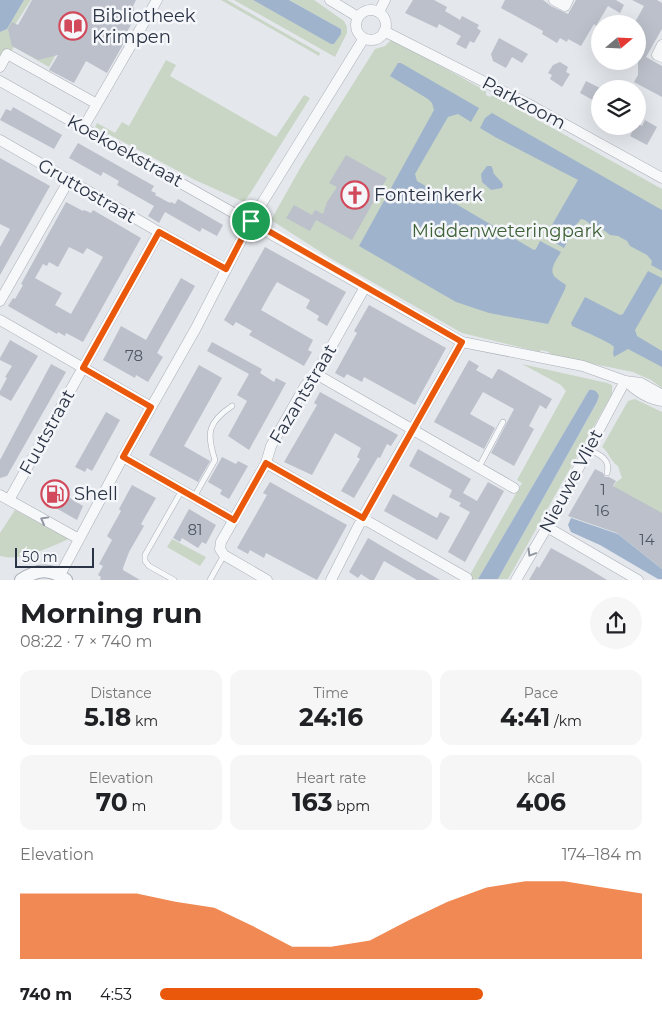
<!DOCTYPE html>
<html lang="en">
<head>
<meta charset="utf-8">
<style>
  :root { --surface:#fff; --page:#f6f6f6; --text:#202124; --muted:#757577; --accent:#ea580c }
  body { margin:0; font-family:Montserrat,sans-serif; background:var(--page); color:var(--text); height:100vh; display:flex; flex-direction:column; font-size:19px; white-space:nowrap }
  * { box-sizing:border-box; margin:0 }
  p { font-size:16px; color:var(--muted) }
  .icon { flex:none; width:28px; height:28px; fill:none; stroke:currentColor; stroke-width:2; stroke-linecap:round; stroke-linejoin:round }
  .map { position:relative; height:580px; overflow:hidden }
  .sheet { display:flex; flex-direction:column; background:var(--surface); flex:1 }
  .sheet>* { flex:none }
  .needle { width:32px; rotate:71deg }
  .tools { position:absolute; left:591px; top:15px; display:grid; gap:10px }
  .tools a { display:grid; place-items:center; width:55px; height:55px; border-radius:50%; background:var(--surface); box-shadow:0 5px 20px #0002; font-size:25px }
  .scale { position:absolute; left:15px; bottom:12px; width:79px; box-sizing:border-box; padding-left:5px; border:2px solid #2b3445; border-top:0; font-size:14px; line-height:18px; white-space:nowrap; color:#2b3445; -webkit-text-stroke:4px #f4f6f9; paint-order:stroke }
  .pin { position:absolute; display:grid; place-items:center; width:42px; height:42px; color:#fff; margin:-21px; border:2px solid #fff; border-radius:50%; box-shadow:0 1px 5px #0007 }
  .round { display:grid; place-items:center; flex:none; width:52px; height:52px; border-radius:26px; background:var(--page) }
  .head { display:flex; align-items:center; justify-content:space-between; height:85px; padding:0 20px }
  h1 { font-size:28px; font-weight:700; line-height:38px }
  .metrics { display:grid; grid-template-columns:repeat(3,1fr); gap:8px; height:85px; padding:5px 20px }
  .metrics div { display:grid; align-content:center; border-radius:12px; background:var(--page); text-align:center }
  .metrics b { font-size:25px; font-weight:700 }
  .metrics small { font-size:14px; font-weight:400 }
  .metrics p { font-size:14px }
  .chart { height:140px; padding:10px 20px }
  .chart p { display:flex; justify-content:space-between }
  .chart svg { width:100%; height:90px; margin-top:5px; fill:var(--accent); opacity:.7 }
  ul { padding:0 20px; list-style:none; font-size:16px }
  li { display:grid; grid-template-columns:80px 60px 1fr; align-items:center; height:38px }
  li i { height:12px; border-radius:6px; background:var(--accent) }
  .map>svg:first-child { display:block }
</style>
</head>
<body>
<div class="map">
<svg width="662" height="580" viewBox="0 0 662 580">
  <rect width="100%" height="100%" fill="#e4e7ec"/>
  <path fill="#c9d6c5" d="M24,0H31L9,34L44,54L60,47L49,67L14,47L0,69V32L7,29Z
    M221,0H227L320,53L319,56Z
    M234,0H253L334,44L341,29L289,0H314L344,21L347,27V33L335,57Z
    M392,39L486,91V95L490,97L493,95L662,189V388L651,380L633,372L550,355L549,352L541,350L540,352L462,333L330,258L271,220L302,165L375,49L385,46Z
    M166,60L176,65L170,76L276,137L304,95L310,98L251,192L244,202L195,180L95,127L97,123L115,133L122,122L129,126Z
    M522,364L607,383L612,385V394L508,579H498L597,402L599,396L589,390L478,579L467,580L522,483L517,480L566,391L561,385Z
    M635,399L662,412V522L613,488L616,482L622,478L618,466C611,462 609,452 602,447L628,401Z
    M15,510L69,539C50,547 20,562 0,556V533Z
    M172,539L206,557L200,566L167,547Z"/>
  <path fill="#9fb4cc" d="M0,0H24L7,29L0,32Z
    M253,0H289L341,29V34L334,44H331Z
    M398,63H401L479,108L471,122L458,114L448,117L415,174L417,181L534,250L536,249L540,241L561,252C557,259 548,270 555,277C558,280 562,282 566,285L565,289L548,324L489,313L456,302L359,246L434,110L432,103L428,99L390,76Z
    M492,113L662,210V271L651,265L652,261L647,255L630,246L627,241L618,236L610,235L602,229L595,228L585,220L581,219L576,225L564,248L545,237L578,180L495,137L480,128L485,118Z
    M487,166H491C494,169 492,172 495,175C498,179 501,180 503,185L502,188L491,190L482,182L481,174Z
    M648,271L662,278V283L635,330L637,336L662,351V367L628,349L614,357L613,353L614,347C610,342 581,330 572,326L571,323L585,297L620,315L623,314Z
    M589,390C594,389 597,391 599,396L597,402L498,579H478Z
    M571,518L618,534L662,569V579H658L600,545L571,532L568,525Z"/>
  <path fill="#bbc0ca" fill-rule="evenodd" d="M32,0H136L133,6L136,16L124,37L125,41L107,73L86,61L74,83L49,70L58,55L38,60L12,46L8,29L12,22L18,25Z
    M413,0H434L447,7L445,11L460,20L462,16L479,25L477,28L481,31L474,43L470,41L466,49L456,44L461,36L439,24L437,28L405,13Z
    M505,0H543L551,6L568,14L576,0H616L624,5L620,13L608,6L596,26L594,24L581,46L568,39L567,42L560,38L557,43L542,34L543,31L501,8Z
    M632,0H657L662,3V29L646,57L662,66V97L634,82L638,75V24H634L644,6Z
    M499,38L528,54L522,63L512,57L506,68L493,61L491,54Z
    M560,62L568,67L566,72L570,74L562,87L550,79L552,75L548,73L553,65Z
    M586,81L600,88V104L580,93Z
    M13,107L62,135L54,149L0,120L6,109L11,111Z
    M645,120L657,127L647,145L630,136L635,126H638V124L642,126Z
    M78,143L154,186L151,191L156,193L155,195L170,203L171,202L175,204L178,199L223,225L217,236L202,228L200,232L165,212L159,223L148,216L154,206L117,185L119,181L112,177L103,172L101,176L69,158Z
    M346,155L387,178L352,240L316,220L310,231L286,218L294,205L312,215L315,210L323,214L327,202L337,187L329,183Z
    M0,158L50,186L0,275V247L10,229L0,224Z
    M66,202L83,211L84,210L91,213L93,210L141,238L83,342L66,333L65,336L58,332L57,334L8,306L13,298L15,299L23,285L21,284ZM69,247L83,254L87,248L103,257L71,314L55,305L62,293L35,278L43,264L47,266L49,262L58,267Z
    M265,247L346,292L327,326L317,320L319,316L306,308L310,300L277,282L271,292L261,310L313,340L308,350L312,352L304,366L249,335L252,331L236,322L233,326L224,320Z
    M181,278L195,286L157,353L163,357L148,382L136,375L135,378L103,360L121,326L146,340Z
    M369,305L446,348L415,405L364,377L362,382L347,374L344,378L335,373L357,333L354,331Z
    M10,340L38,356L11,401L0,395V391L7,378L5,377L12,366L0,360V358Z
    M212,342L262,369L260,373L274,382L276,378L286,383L249,450L228,436L247,401L237,395L249,374L207,351Z
    M469,360L479,366L476,370L492,379L498,369L501,370L552,399L546,409L540,405L529,426L534,429L514,466L491,453L514,409L483,392L470,414L495,428L484,449L434,422Z
    M51,364L66,372L7,476L0,478V460Z
    M199,365L222,378L184,446L210,461L198,482L149,455Z
    M320,392L398,435L391,446L387,444L380,458L378,457L354,498L341,491L360,459L357,457L361,448L335,433L312,475L284,462L317,405L314,403Z
    M106,412L120,420L92,471L87,468L85,472L75,467Z
    M418,449L471,479L463,493L477,501L488,482L504,491L465,562L448,552L470,512L459,506L461,503L449,497L452,490L409,466Z
    M222,457L236,464L238,461L248,466L229,499L220,494L222,490L208,482Z
    M595,469L603,473L605,477H609L616,481L613,486L662,513V569L617,533L568,516Z
    M53,480L68,489L65,495L83,506L77,520L42,500Z
    M270,482L347,525L317,580L266,553L264,558L250,550L248,554L237,548L267,495L263,493Z
    M132,485L156,498L141,524L144,526L129,552L123,568V570L140,580H100L101,577L98,575L103,566L99,564L112,540L107,536L121,511L119,509Z
    M393,494L437,518L440,512L450,517L437,540L384,511Z
    M189,509L216,525L206,544L202,542L198,548L182,538L180,542L173,538Z
    M368,538L390,551L440,580H417L384,561L374,580H370L361,574L358,578L349,572Z
    M551,548L584,566L607,580H529L537,566L539,568Z"/>
  <g fill="none" stroke-linecap="round" stroke-linejoin="round">
    <g stroke="#a9aeb7" stroke-width="6">
      <path id="service" d="M588,449C599,454 611,459 607,473
        M479,467L503,422
        M194,497L215,460C206,433 208,422 232,406
        M174,580L149,566L145,561V555L182,490
        M210,580L224,555"/>
    </g>
    <g stroke="#a9aeb7" stroke-width="11">
      <path id="minor" d="M330,0L358,17
        M554,0L565,6L568,0
        M356 25a15 15 0 1 1 30 0a15 15 0 1 1-30 0Z
        M379,12L385,0
        M384,31L532,106L662,178
        M662,45L657,55L662,57
        M0,67L7,54L97,104L157,0
        M0,81L462,342L583,366L625,381L641,383L659,393L662,398
        M83,128L97,104
        M0,140L159,232L226,269
        M0,301L69,180
        M0,320L151,407
        M316,374L514,488
        M626,381C636,391 648,399 662,401
        M123,457L234,520
        M266,463L467,578
        M0,495L79,539
        M9,500L159,232
        M547,527L638,580
        M60,575L123,457L196,328L251,221L364,38
        M267,580L224,555L220,549L221,542L266,463L271,446L305,386L316,374L365,287
        M331,580L363,517L462,342
        M516,580L547,527L625,381"/>
    </g>
    <g stroke="#a9aeb7" stroke-width="14">
      <path id="tertiary" d="M21,580C37,569 51,568 66,580"/>
    </g>
    <use href="#service" stroke="#f7f8fa" stroke-width="5"/>
    <use href="#minor" stroke="#f7f8fa" stroke-width="10"/>
    <use href="#tertiary" stroke="#f7f8fa" stroke-width="12"/>
  </g>
  <defs><path id="oneway-chevron" d="M-2-3.5L2.5 0L-2 3.5" fill="none" stroke-width="1.6" stroke-linecap="round" stroke-linejoin="round" transform="scale(1.25)"/></defs>
  <g stroke="#9196a0">
    <use href="#oneway-chevron" transform="translate(44 520) rotate(-151)"/>
    <use href="#oneway-chevron" transform="translate(531 553) rotate(121)"/>
  </g>
  <g fill="none" stroke-linecap="round" stroke-linejoin="round">
    <g stroke="#fff" stroke-width="10">
      <path id="route" d="M251,221L462,342L363,518L266,463L234,520L123,457L151,407L83,368L159,232L226,269Z"/>
    </g>
    <use href="#route" stroke="#ea580c" stroke-width="6"/>
  </g>
  <defs>
    <g id="library-ring" transform="scale(1.4375)"><circle r="9.5" fill="#f4f6f9" stroke="#d1495b" stroke-width="1.5"/><path d="M-6-4Q-3-5.5-.7-3.5V5Q-3 3-6 4ZM6-4Q3-5.5 .7-3.5V5Q3 3 6 4Z" fill="#d1495b"/></g>
    <g id="church-ring" transform="scale(1.4375)"><circle r="9.5" fill="#f4f6f9" stroke="#d1495b" stroke-width="1.5"/><path d="M-1.2-6h2.4v3.5h3.3v2.4h-3.3V6h-2.4V-.1h-3.3v-2.4h3.3Z" fill="#d1495b"/></g>
    <g id="fuel-ring" transform="scale(1.4375)"><circle r="9.5" fill="#f4f6f9" stroke="#d1495b" stroke-width="1.5"/><path d="M-5.5-6h7V0h2V4h1.3V-2.5L3-4.5l.8-.8L6-3V5H2.5V1h-1V6h-7ZM-4.2-4.7v3.2H.2V-4.7Z" fill="#d1495b"/></g>
  </defs>
  <g fill-rule="evenodd">
    <use href="#library-ring" x="73" y="26"/>
    <use href="#church-ring" x="355" y="195"/>
    <use href="#fuel-ring" x="55" y="494"/>
  </g>
  <g text-anchor="middle" dominant-baseline="central" stroke-width="5" stroke-linejoin="round" paint-order="stroke">
    <g font-size="15" fill="#4f5766">
      <text x="134" y="355">78</text>
      <text x="603" y="489">1</text>
      <text x="602" y="510">16</text>
      <text x="195" y="529">81</text>
      <text x="647" y="539">14</text>
    </g>
    <g font-size="18" fill="#2b3445" stroke="#f4f6f9" text-anchor="start">
      <text x="92" y="16">Bibliotheek<tspan x="92" dy="21">Krimpen</tspan></text>
      <text x="374" y="195">Fonteinkerk</text>
      <text x="74" y="494">Shell</text>
    </g>
    <g font-size="18" fill="#2b3445" stroke="#f4f6f9">
      <text transform="translate(524 103) rotate(28)">Parkzoom</text>
      <text transform="translate(125 151) rotate(29)">Koekoekstraat</text>
      <text transform="translate(87 191) rotate(30)">Gruttostraat</text>
      <text transform="translate(303 394) rotate(-59)">Fazantstraat</text>
      <text transform="translate(47 432) rotate(-61)">Fuutstraat</text>
      <text transform="translate(571 481) rotate(-62)">Nieuwe Vliet</text>
    </g>
    <g font-size="18" fill="#3f6138" stroke="#f4f6f9">
      <text x="507" y="231">Middenweteringpark</text>
    </g>
  </g>
</svg>
<div class="tools">
<a><svg class="needle" viewBox="-14 -14 28 28"><path d="M0-13l5 13h-10z" fill="#e53935"/><path d="M0 13l5-13h-10z" fill="#757577"/></svg></a>
<a><svg class="icon" aria-label="layers" viewBox="0 0 24 24"><path d="M12 4l9 5-9 5-9-5zM3 14l9 5 9-5"/></svg></a>
</div>
<div class="scale">50 m</div>
<div class="pin" style="left:251px;top:221px;background:#1e9e55"><svg class="icon" aria-label="arrive" viewBox="0 0 24 24"><path d="M6 21V4h12l-3 4 3 4H6"/></svg></div>
</div>
<section class="sheet">
<div class="head"><div><h1>Morning run</h1><p>08:22 · 7 × 740 m</p></div><a class="round"><svg class="icon" aria-label="share" viewBox="0 0 24 24"><path d="M12 15V3M7 8l5-5 5 5M5 13v7h14v-7"/></svg></a></div>
<div class="metrics">
<div><p>Distance</p><b>5.18<small> km</small></b></div>
<div><p>Time</p><b>24:16</b></div>
<div><p>Pace</p><b>4:41<small> /km</small></b></div>
</div>
<div class="metrics">
<div><p>Elevation</p><b>70<small> m</small></b></div>
<div><p>Heart rate</p><b>163<small> bpm</small></b></div>
<div><p>kcal</p><b>406</b></div>
</div>
<div class="chart"><p><span>Elevation</span>174–184 m</p>
<svg viewBox="0 0 160 44" preserveAspectRatio="none"><path d="M0 44V12L10 12L20 12L30 12L40 16L50 19L60 28L70 38L80 38L90 35L100 25L110 16L120 9L130 6L140 6L150 9L160 12V44z"/></svg>
</div>
<ul>
<li><b>740 m</b>4:53<i style="width:67%"></i></li>
</ul>
</section>
</body>
</html>
